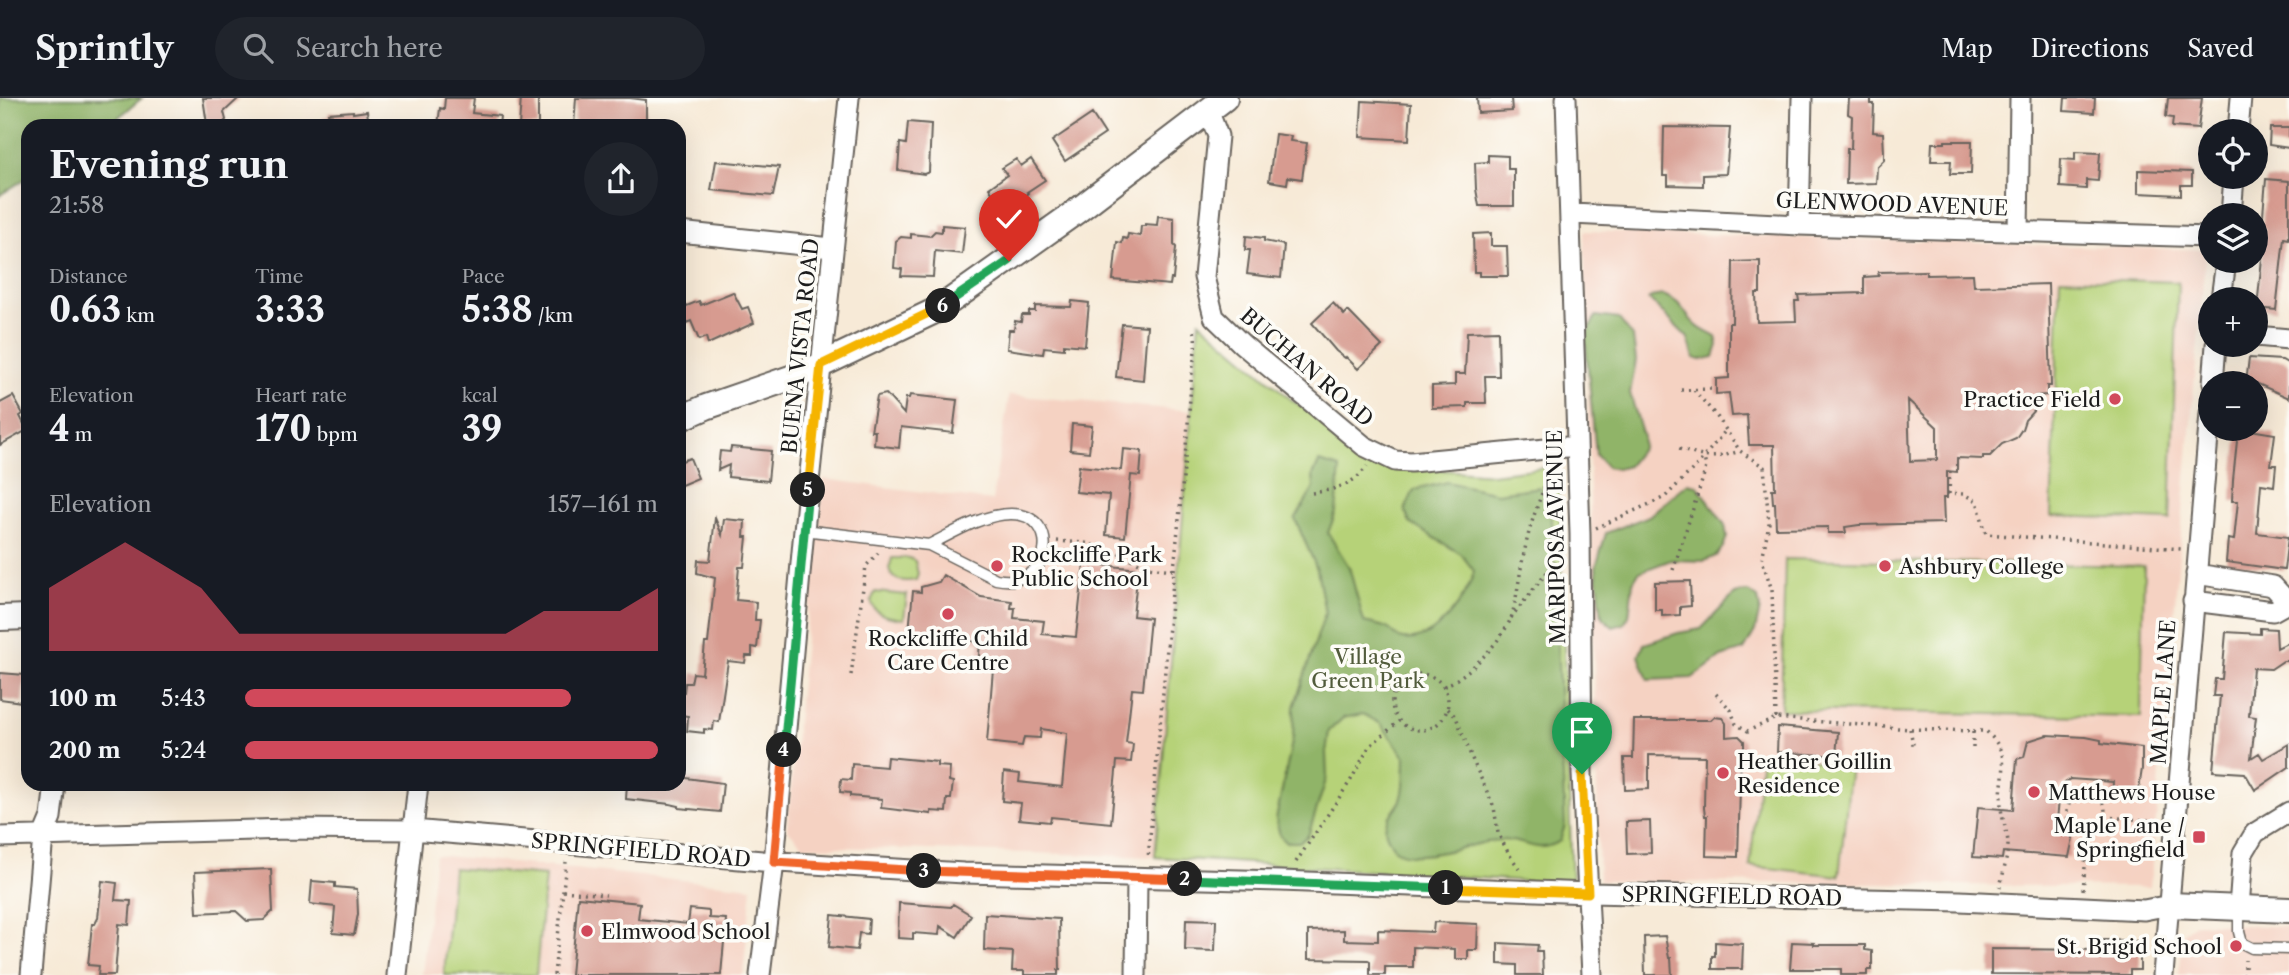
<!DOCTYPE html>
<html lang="en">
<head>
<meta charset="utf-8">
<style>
  :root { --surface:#171b24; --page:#20242c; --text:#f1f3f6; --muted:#9ea1a6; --line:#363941; --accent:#d1495b }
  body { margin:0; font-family:"Libre Caslon Text",serif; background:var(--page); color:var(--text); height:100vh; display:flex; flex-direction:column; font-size:26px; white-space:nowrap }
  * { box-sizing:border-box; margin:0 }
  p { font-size:23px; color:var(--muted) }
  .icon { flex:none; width:38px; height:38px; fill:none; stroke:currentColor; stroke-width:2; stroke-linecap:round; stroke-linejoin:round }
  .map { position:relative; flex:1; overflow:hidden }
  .sheet { position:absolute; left:21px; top:21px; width:665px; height:672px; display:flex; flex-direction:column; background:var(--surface); border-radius:21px; box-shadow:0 7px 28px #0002 }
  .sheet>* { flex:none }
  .buttons { position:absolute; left:2198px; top:21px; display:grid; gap:14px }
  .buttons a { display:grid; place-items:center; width:70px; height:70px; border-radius:50%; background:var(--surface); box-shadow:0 7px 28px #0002; font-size:35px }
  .pin { position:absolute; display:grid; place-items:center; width:60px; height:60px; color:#fff; margin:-72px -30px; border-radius:50% 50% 50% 0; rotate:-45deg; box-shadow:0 0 7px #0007 }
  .pin .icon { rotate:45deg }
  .km { position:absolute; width:35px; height:35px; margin:-18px; border-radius:50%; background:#222; color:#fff; font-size:19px; line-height:35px; text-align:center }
  .round { display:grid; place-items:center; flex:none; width:74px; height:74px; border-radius:37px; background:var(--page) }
  .head { display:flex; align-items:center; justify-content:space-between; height:119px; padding:0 28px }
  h1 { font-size:38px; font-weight:700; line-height:52px }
  .stats { display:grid; grid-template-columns:repeat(3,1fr); gap:10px; height:119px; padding:7px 28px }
  .stats div { display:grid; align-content:center }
  .stats b { font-size:35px; font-weight:700 }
  .stats small { font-size:19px; font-weight:400 }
  .stats p { font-size:19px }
  .chart { height:196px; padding:14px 28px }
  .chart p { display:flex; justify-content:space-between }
  .chart svg { width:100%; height:126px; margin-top:7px; fill:var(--accent); opacity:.7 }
  ul { padding:0 28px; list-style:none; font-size:23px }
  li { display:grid; grid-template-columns:112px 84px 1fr; align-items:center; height:52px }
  li i { height:18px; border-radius:9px; background:var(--accent) }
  header { display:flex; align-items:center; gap:42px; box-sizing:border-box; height:98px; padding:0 35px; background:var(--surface); border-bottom:2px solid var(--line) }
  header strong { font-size:33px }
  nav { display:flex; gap:38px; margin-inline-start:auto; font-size:24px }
  .search { width:490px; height:63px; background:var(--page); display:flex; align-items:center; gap:18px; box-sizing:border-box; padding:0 24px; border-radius:38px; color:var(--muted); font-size:26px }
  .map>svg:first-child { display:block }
</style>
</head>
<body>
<header>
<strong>Sprintly</strong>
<div class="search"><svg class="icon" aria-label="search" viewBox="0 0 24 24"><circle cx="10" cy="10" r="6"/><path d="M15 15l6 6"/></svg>Search here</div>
<nav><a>Map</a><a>Directions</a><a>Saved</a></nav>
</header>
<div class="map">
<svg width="2289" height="877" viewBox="0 0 2289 877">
  <rect width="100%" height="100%" fill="#fdfcf7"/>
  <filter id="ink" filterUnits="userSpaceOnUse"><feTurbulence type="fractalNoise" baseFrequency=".0143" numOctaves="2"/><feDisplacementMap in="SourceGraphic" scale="14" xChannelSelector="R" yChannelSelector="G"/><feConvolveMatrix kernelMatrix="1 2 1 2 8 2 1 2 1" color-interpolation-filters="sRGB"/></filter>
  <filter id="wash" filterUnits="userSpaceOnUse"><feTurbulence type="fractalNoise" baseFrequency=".00686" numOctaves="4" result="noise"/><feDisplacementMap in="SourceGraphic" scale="28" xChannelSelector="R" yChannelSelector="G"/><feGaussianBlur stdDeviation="1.57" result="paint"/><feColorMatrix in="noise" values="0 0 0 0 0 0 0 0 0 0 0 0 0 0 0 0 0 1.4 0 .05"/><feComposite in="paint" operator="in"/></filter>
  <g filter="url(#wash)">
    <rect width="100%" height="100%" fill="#f7ead7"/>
    <path fill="#f5d2c2" d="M1584,133L2206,152L2150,789L1599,783Z
      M1009,297L1193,313L1155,759L803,748L787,731L806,533L824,381L992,403Z
      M435,757L752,789L743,877H422Z
      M2196,825L2289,829V877H2179L2184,834Z"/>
    <path fill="#b6d278" stroke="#69774a" stroke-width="2" d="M2060,180L2178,184L2170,422L2051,418Z
      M1199,223L1293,303L1392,368L1492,376L1558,368L1572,786L1155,759Z
      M909,460L915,463L918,476L916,482C905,484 892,484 889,471L892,460Z
      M1785,461L2144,468L2141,619L1781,612Z
      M875,494L907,497L904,521C890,519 875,519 871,503Z
      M1762,657L1851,667L1839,778L1750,768Z
      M453,770L545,778L536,877H444Z"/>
    <path fill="#90b468" stroke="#566842" stroke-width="2" d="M0,0H142L108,28H28V79L0,97Z
      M1663,197C1686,206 1681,214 1696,227C1701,232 1709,235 1716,239L1718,247L1714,259L1700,262L1694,260L1688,240L1649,201L1651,199Z
      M1596,218L1619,221L1633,239L1636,262L1630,295L1643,339L1642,350L1628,368L1617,371L1607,369L1596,357L1585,239Z
      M1319,364L1340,370L1336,414L1328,435L1349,469L1364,524C1371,526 1383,527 1390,532C1395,536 1396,540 1403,541C1435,546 1468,499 1474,473L1461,456L1410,425L1405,412L1414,392L1447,384L1497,395L1540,389L1551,399L1565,727L1560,743C1536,757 1528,743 1503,742C1478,742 1419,767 1397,753C1392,749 1388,741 1386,735C1382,722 1396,713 1401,702C1406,690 1404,671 1405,659L1381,626L1363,616L1343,620L1329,633L1326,655L1327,679L1308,738L1299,744H1286L1280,738L1276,721L1293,639L1294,609L1325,515L1317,471L1295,421L1314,390L1313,377Z
      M1687,385L1697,387L1725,427L1727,439L1723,449L1716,458L1705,463L1671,462L1639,474L1633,484L1629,518L1624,526L1613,529L1602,519L1596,469L1606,435L1649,418Z
      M1748,494L1758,500L1760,511L1755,533L1744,552L1721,559L1692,580L1648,582L1639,558L1644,546L1678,535L1701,531L1735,496Z"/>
    <g id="blocks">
      <path fill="#d79b90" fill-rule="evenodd" d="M203,0H239L224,14L226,22L221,28L207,26Z
        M445,0H474L472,15L500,18L499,28H438L440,10L444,11Z
        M521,0H538V26L536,28H519Z
        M576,0H630L646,2V28H574Z
        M1477,0H1511L1512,13L1478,15Z
        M1849,0H1871V6H1874L1873,34L1883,35L1884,55V62L1877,69L1876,85L1846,86L1847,51H1851L1852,18L1848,16Z
        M2065,0H2095L2094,15L2064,13Z
        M2168,0H2202L2198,31L2172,29L2173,20L2166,19Z
        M1362,3L1411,6L1409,42L1360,39Z
        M353,13V15L367,13L369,28H323V19H329L328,15Z
        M1092,16L1105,36L1065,63L1052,43Z
        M908,24L931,26L929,74L924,76L898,72L900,45L906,46Z
        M1664,29L1730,30L1726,76L1703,77V88L1668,87V78H1663Z
        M2270,30H2289V50L2269,47Z
        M1275,36L1291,38L1290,43L1307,45L1302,81L1288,79L1287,86L1269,83Z
        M1945,43H1972L1971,76H1950L1951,63H1931L1932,45H1945Z
        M2075,54L2100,55L2098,83L2086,82V91L2060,89L2061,61L2075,62Z
        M1488,57L1508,58V71H1514V108H1479L1476,91L1475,65L1488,64Z
        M1016,61L1021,68L1031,61L1045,82L1027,94L1028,95L1016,105L1018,107L1002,118L990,101L994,98L989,90L1007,77L1002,70Z
        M716,63L779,69L773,98L711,92Z
        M2138,72L2192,74V87H2181V97L2138,95Z
        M2266,81L2289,83V141L2284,140L2276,212L2257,210L2265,130L2262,129Z
        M1158,118L1174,120V147L1176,149L1173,181H1171L1170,187L1113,182L1117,144L1122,145L1123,140L1127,141L1128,136L1140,138L1141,128H1145V126L1157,127Z
        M942,127L965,129L962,156L935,153L933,179L901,178L902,171L894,170L896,143L901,139L911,140V136L930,138L935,133L942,134Z
        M1491,135V148H1507L1508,178H1479V174H1474L1473,136Z
        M1246,138L1264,140V143L1284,147L1281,180L1247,176L1250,152H1245Z
        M1760,163V195H1756L1757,224L1796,223L1795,203H1799L1798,197L1864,195V179L1879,178L1878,174L1926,173V177L1973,176L1974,188L2048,186L2051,288H2047V297L2036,298V310L2025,322L2022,331L2016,340L2002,346L1990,358H1983V361L1957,360V374L1947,373V400H1943L1944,425L1859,427L1845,429L1846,435H1828V429L1776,430L1775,405H1773L1772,391H1775L1774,347H1749L1747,317L1732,318L1729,295L1716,296V281L1729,280V225H1732L1733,164ZM1908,302L1937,329V362L1910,363Z
        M733,194L742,211L748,209L754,225L708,246L706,239L699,242L691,223L679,228V211L699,203L701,207Z
        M1072,203L1089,205L1085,248L1064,246V251L1044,249L1043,256L1007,251L1009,232H1014L1015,223L1021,224L1022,217H1029V213H1035V208L1071,209Z
        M1333,205L1344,217L1348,213L1382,248L1358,271L1346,259L1345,260L1336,253L1312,225Z
        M1122,226L1147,228L1143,282L1116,279Z
        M1498,233L1499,278H1485L1486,305H1467V309L1432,310V288L1455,287V276H1465L1467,234Z
        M2249,260L2282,262L2289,266V300L2256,285H2246Z
        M886,296L904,316L906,300H909L910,297L957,302L953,335L901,329L899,350L874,347L875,333H871L877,298Z
        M13,298L23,316L20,318L27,332L0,347V305Z
        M1072,326L1092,328L1089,354L1070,352Z
        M2244,331L2275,336L2271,367H2276L2274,388L2261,386L2257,435L2288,439L2284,472L2226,464L2228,441L2234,442L2238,403H2232L2233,382L2238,333L2244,334Z
        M731,349L771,353L768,383L728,379L729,367L718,372L720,353L730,354Z
        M1123,351L1142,353L1140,378L1131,377L1125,439L1106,437L1109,397L1076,394L1079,368L1121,372Z
        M690,360L698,380L679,388V364Z
        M715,420L722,437L724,421L745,423L744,439H747L744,469H739L736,502L756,504L755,522H760L757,550L752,549V558H746L745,565L728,563L719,624L714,623L713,632L704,631V635L687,633L688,618L681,617L682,608H679L681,594H684L685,585H691L693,575L702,576L705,545H708L715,480L697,475L698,462L710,463Z
        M1084,465L1138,471L1133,518L1150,520L1143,592L1132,591L1126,645L1133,646L1131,664L1117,663L1111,725L1051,719L1050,724L1019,721L1021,705L1002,703L1004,674L1020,676L1019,684L1062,689L1067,635L1041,631L1040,640L1024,639L1022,648L987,644L993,571L978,569L980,544L916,536V534L909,533L913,493L921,494V489L939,484L943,477L981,499L1012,503L1011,510H1015L1014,520L1044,523L1042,536L1076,539Z
        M1690,483L1691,508L1680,509V517L1662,518V512H1655V484Z
        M2260,530L2276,531L2277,550L2289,544V563H2283L2271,571L2253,570L2249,618L2256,619L2251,660L2259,655L2263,661L2289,646V669L2255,692L2245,675L2213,673L2220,598H2213L2215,581H2222L2226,534L2260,536Z
        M0,575L25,577L22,604L0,601Z
        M1714,619L1722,620L1726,625V639L1739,638L1744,643V650L1741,653L1738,759L1706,758L1707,718H1705L1704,710L1705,658L1649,657V691L1625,692L1624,660H1633L1634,622H1711Z
        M1778,629L1838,634L1836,658L1777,654Z
        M2047,637L2086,639L2101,642V645L2142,650V671L2138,697L2131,702L2119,701L2112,698L2113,684L2070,681L2060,689L2057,723L2058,732L2071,733L2073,740L2069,759L2003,754L2002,761L1973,759L1978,709L2013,712L2017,661L2024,659L2028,643Z
        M887,659L937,664V668L950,669L949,683L953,684L951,701H947L946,714L931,713V716L881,710L882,701L850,698V695L840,694L841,681L851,682L852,666L886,669Z
        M679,679L723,685L720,714L679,710V708L670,706L626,701L627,686H679Z
        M1650,723L1651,755L1627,756L1626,724Z
        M271,771L273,813L264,822L247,823L236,813L197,815L195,774Z
        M102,783L117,785L115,802L131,803L129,827L119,826L115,877H98L99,868L88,867L92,826H95L98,820Z
        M312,783L335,785V789L357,791L358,816L354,837L333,835L335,809L310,806Z
        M578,799L640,805L638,821L688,826L690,811L709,813V820L726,821L721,877H571Z
        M899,805L951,809L953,806L971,817L957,839L940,828L939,837L913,835V841L898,840Z
        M985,816L1059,821L1060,872H1058V877H1024V873H1012L1013,854L984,852Z
        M832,817L869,821L868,836L859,835L857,852L829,849Z
        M1186,821L1216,822L1215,853L1185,852Z
        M1434,824L1478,826L1477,852H1468V861H1455V851L1413,849V869H1385V877H1370V863L1368,862L1308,861V833L1344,832V842L1378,843V832L1433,834Z
        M1665,838L1669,860H1671L1672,877H1645L1644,839Z
        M2104,842L2140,843V872H2130V877L1991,876V851L2104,852Z
        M1715,844L1743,846L1742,871H1712V858H1715Z
        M1792,844L1814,845V847H1865V852L1872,853V872H1867V877H1841V871H1790Z
        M1498,845L1538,847L1537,853H1542L1543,877H1517V867L1498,866Z"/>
    </g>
  </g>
  <g filter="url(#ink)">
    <use href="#blocks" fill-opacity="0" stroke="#69645d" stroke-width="2"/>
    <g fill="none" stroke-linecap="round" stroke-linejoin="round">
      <g stroke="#69645d" stroke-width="13">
        <path id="service" d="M804,432L929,447L996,481C1052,493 1063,416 1011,416C983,416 953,435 929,447
          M2239,811V834L2242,845L2252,850L2289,851"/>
      </g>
      <g stroke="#69645d" stroke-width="23">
        <path id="minor" d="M1566,0L1580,436L1582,676L1592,877
          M1208,12L1218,38L1204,179L1214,219L1242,246L1364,348L1395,363L1411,364L1577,348
          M2238,33L2241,0
          M1572,116L1799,127L2210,139
          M2231,117L2234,79
          M1799,127L1802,0
          M2018,133L2020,0
          M679,134L832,150
          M2221,201L2226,163
          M2256,238L2289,241
          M2213,285L2216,247
          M2193,503L2273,513L2282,508L2283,499L2273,488L2196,476
          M0,739L287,731L413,732L762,763L964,775L1281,783L1589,795L1960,803L2144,812L2170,807
          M2239,810L2243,755L2255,735L2289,714
          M31,877L43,738L51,719L55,686
          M397,877L418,686
          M760,877L774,764L804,432L849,0
          M1136,877L1137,780
          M2163,877L2210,315"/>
      </g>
      <g stroke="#69645d" stroke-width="28">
        <path id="tertiary" d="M679,321L706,309L802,276L939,211L1077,113L1225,0
          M0,520L28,519
          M2170,807L2289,812"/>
      </g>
      <path stroke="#69645d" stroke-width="3.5" stroke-dasharray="2 5" stroke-linecap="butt" d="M1681,292L1712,291
        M1694,292L1718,320L1740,353L1764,369L1769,425L1762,462L1772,492L1776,620
        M1679,351C1706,360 1712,362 1740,353
        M1312,395C1333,392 1355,387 1367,368
        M1947,395L1963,396L1977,403L1986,436L2182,451
        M1949,396L1950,374
        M1596,430L1665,399L1698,366L1726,332
        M1057,443L1085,445L1117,454L1147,469L1174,472L1148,761
        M1174,472C1180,409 1187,347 1191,285C1192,267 1198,249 1194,232
        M1673,472L1702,383L1706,369L1704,360
        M1511,520L1563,454
        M1392 604a28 28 0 1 1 56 0a28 28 0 1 1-56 0Z
        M851,577L866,468L880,453
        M1328,577L1350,586L1393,593
        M1444,588C1467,579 1502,543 1511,520C1517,503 1520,470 1525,451C1531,421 1542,397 1551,369
        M1716,596L1731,612L1736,626L1748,633L1776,620L1910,631L1973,633V651
        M1448,611L1456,619L1473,663L1494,709L1498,735L1509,756L1521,773
        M1910,631L1914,651
        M1973,633H1986C2015,660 1999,678 2001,709C2002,722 2008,734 2008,747C2007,761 2003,776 2000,789
        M2067 714a19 19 0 1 1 38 0a19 19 0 1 1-38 0Z
        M2105,719L2158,723
        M1296,764L1351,682L1369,649L1399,623
        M2083,792L2088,734
        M563,793L606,797
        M554,877L566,764
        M2245,877V862"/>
      <use href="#service" stroke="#fff" stroke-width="10"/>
      <use href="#minor" stroke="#fff" stroke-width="19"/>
      <use href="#tertiary" stroke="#fff" stroke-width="24"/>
    </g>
  </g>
  <g fill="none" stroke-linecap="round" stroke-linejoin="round" filter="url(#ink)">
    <g stroke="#fff" stroke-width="14">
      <path id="split-1" d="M1446,790L1588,795L1582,676"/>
    </g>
    <g stroke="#fff" stroke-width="14">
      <path id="split-2" d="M1185,781L1446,790"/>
    </g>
    <g stroke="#fff" stroke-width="14">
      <path id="split-3" d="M924,773L1185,781"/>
    </g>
    <g stroke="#fff" stroke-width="14">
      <path id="split-4" d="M784,652L774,764L924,773"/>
    </g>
    <g stroke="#fff" stroke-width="14">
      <path id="split-5" d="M784,652L808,392"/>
    </g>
    <g stroke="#fff" stroke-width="14">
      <path id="split-6" d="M808,392L821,267L943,208"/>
    </g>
    <g stroke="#fff" stroke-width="14">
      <path id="split-7" d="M943,208L1009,163"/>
    </g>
    <use href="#split-1" stroke="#f5b400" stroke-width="9"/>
    <use href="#split-2" stroke="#22a559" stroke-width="9"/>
    <use href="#split-3" stroke="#f0652b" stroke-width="9"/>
    <use href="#split-4" stroke="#f0652b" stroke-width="9"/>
    <use href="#split-5" stroke="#22a559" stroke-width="9"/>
    <use href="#split-6" stroke="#f5b400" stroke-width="9"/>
    <use href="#split-7" stroke="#22a559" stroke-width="9"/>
  </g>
  <g fill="#d1495b" stroke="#fdfcf7" stroke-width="2.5">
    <circle cx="2115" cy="301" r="7"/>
    <circle cx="997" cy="468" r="7"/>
    <circle cx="1885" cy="468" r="7"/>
    <circle cx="948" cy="516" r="7"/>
    <circle cx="1723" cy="675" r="7"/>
    <circle cx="2034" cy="694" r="7"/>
    <rect x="2192" y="732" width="14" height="14" rx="3.5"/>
    <circle cx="587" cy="833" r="7"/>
    <circle cx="2236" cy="848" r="7"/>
  </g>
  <g text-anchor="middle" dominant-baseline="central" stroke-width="7" stroke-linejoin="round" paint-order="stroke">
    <g font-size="21" fill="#1c1c1c" stroke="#fdfcf7">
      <text transform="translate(1892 106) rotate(2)">GLENWOOD AVENUE</text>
      <text transform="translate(800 248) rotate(-84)">BUENA VISTA ROAD</text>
      <text transform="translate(1307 269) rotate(41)">BUCHAN ROAD</text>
      <text transform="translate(1556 439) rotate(-91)">MARIPOSA AVENUE</text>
      <text transform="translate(2163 594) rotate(-86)">MAPLE LANE</text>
      <text transform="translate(641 752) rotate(5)">SPRINGFIELD ROAD</text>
      <text transform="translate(1732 798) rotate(1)">SPRINGFIELD ROAD</text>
    </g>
    <g font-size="21" fill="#1c1c1c" stroke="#fdfcf7" text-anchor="start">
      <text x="2101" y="301" text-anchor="end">Practice Field</text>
      <text x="1011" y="456">Rockcliffe Park<tspan x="1011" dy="24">Public School</tspan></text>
      <text x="1899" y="468">Ashbury College</text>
      <text x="948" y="540" text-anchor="middle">Rockcliffe Child<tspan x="948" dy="24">Care Centre</tspan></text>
      <text x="1737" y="663">Heather Goillin<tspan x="1737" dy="24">Residence</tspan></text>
      <text x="2048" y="694">Matthews House</text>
      <text x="2185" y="727" text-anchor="end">Maple Lane /<tspan x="2185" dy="24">Springfield</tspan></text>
      <text x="601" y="833">Elmwood School</text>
      <text x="2222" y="848" text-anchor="end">St. Brigid School</text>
    </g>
    <g font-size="21" fill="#525c3c" stroke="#fdfcf7">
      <text x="1368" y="558">Village<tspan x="1368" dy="24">Green Park</tspan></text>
    </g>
  </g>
</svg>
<div class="buttons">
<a><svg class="icon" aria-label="locate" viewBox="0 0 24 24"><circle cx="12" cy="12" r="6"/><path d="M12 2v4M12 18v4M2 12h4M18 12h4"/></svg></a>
<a><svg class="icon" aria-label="layers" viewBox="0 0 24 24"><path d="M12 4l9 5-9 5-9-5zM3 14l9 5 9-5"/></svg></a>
<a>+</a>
<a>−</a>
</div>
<div class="pin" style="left:1582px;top:676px;background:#1e9e55"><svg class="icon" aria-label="arrive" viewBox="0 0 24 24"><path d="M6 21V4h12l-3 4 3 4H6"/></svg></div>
<div class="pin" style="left:1009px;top:163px;background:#d93025"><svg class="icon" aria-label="check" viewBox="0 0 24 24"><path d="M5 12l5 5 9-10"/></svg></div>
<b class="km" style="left:1446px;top:790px">1</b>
<b class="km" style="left:1185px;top:781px">2</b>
<b class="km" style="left:924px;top:773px">3</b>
<b class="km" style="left:784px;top:652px">4</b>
<b class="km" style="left:808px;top:392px">5</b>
<b class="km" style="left:943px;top:208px">6</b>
<section class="sheet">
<div class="head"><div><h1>Evening run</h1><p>21:58</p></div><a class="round"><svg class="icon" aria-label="share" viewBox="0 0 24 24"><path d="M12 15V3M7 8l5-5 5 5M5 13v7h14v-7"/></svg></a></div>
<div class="stats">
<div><p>Distance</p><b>0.63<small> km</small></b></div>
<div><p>Time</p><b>3:33</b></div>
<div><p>Pace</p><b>5:38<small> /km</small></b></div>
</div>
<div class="stats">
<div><p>Elevation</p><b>4<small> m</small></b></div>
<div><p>Heart rate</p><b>170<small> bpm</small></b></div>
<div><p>kcal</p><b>39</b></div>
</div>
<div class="chart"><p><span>Elevation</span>157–161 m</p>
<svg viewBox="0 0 160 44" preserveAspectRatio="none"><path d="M0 44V22L10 14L20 6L30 14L40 22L50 38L60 38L70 38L80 38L90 38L100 38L110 38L120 38L130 30L140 30L150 30L160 22V44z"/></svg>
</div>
<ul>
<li><b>100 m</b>5:43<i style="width:79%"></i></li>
<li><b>200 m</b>5:24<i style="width:100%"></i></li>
</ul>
</section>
</div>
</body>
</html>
